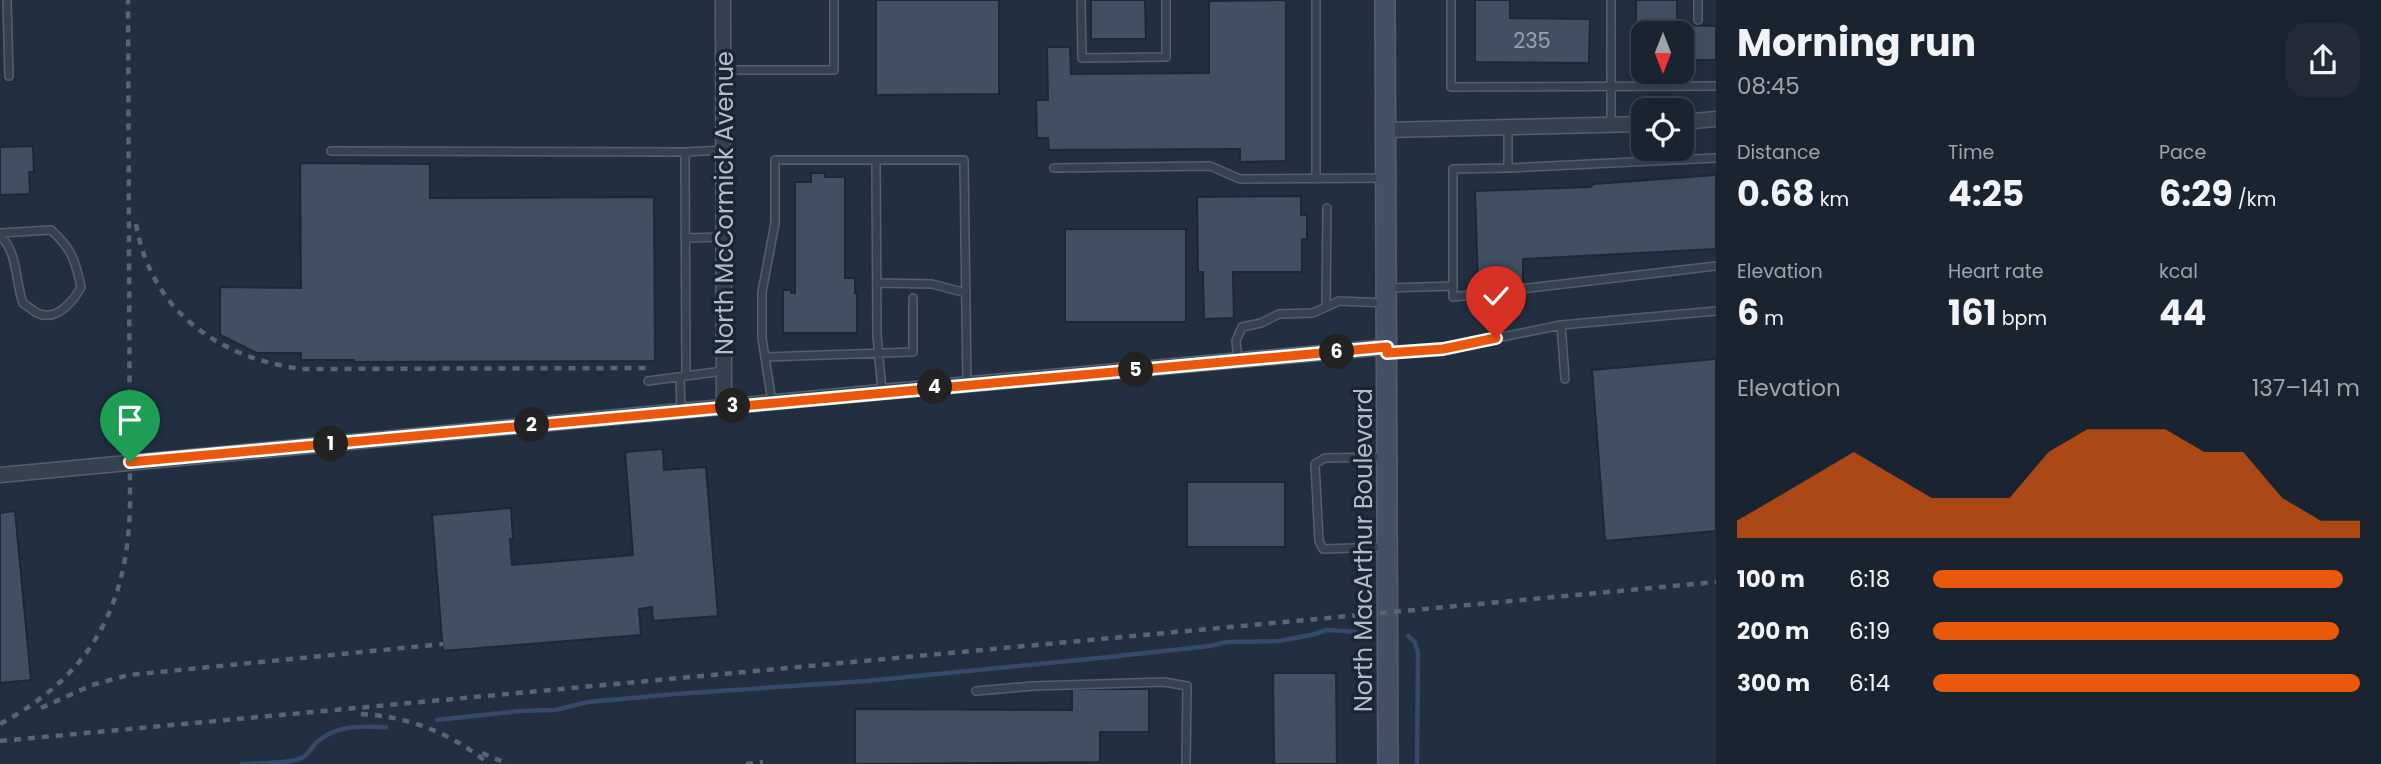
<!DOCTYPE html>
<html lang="en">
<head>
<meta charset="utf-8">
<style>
  :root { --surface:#1a2330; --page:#232b38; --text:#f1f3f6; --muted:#9fa4ab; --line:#38404c; --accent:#ea580c }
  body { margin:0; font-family:Poppins,sans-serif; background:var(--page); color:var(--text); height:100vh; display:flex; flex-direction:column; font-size:26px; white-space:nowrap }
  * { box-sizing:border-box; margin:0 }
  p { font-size:23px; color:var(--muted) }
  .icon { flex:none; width:38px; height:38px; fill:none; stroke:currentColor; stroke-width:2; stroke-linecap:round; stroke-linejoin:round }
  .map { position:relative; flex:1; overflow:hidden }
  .details { display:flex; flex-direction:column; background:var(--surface); width:665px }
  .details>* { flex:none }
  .needle { width:46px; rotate:180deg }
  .controls { position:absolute; left:1631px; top:21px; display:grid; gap:14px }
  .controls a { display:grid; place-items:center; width:63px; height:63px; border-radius:14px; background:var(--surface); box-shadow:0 7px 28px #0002,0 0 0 2px var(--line); font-size:35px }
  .pin { position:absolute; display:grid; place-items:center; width:60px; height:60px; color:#fff; margin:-72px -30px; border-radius:50% 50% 50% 0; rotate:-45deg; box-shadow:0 0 7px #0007 }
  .pin .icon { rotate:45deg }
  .km { position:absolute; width:35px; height:35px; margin:-18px; border-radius:50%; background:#222; color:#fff; font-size:19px; line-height:35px; text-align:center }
  .round { display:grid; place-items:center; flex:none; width:74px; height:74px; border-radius:21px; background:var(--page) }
  .head { display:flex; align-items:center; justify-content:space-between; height:119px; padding:0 21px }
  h1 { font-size:38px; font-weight:700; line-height:52px }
  .figures { display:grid; grid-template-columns:repeat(3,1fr); gap:10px; height:119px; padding:7px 21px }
  .figures div { display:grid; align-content:center }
  .figures b { font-size:35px; font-weight:700 }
  .figures small { font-size:19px; font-weight:400 }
  .figures p { font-size:19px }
  .chart { height:196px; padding:14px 21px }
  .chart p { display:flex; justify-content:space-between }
  .chart svg { width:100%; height:126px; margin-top:7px; fill:var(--accent); opacity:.7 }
  ul { padding:0 21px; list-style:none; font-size:23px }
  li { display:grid; grid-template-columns:112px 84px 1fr; align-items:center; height:52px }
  li i { height:18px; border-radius:9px; background:var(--accent) }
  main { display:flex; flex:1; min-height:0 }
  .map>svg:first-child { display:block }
</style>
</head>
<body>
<main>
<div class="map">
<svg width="1716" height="764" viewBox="0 0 1716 764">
  <rect width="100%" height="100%" fill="#222f40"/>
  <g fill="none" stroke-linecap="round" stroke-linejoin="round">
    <path stroke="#344a68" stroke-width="4.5" d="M1408,636L1415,642L1418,653L1417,764
      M437,720L520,711L555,710L588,702L675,694L867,681L1109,657L1209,646L1227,642L1279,641L1311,635L1327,630L1369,633
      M242,764C258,763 289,764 302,758C308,755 312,747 317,742C337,724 360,727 386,727"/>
  </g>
  <path fill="#414f62" stroke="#1d2837" stroke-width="2" d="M876,0H999V94L876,95Z
    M1091,0H1145L1146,39H1091Z
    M1286,0V161L1240,162V149L1049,150L1048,138H1037L1036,100H1048L1047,47H1070L1071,74L1209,73V1Z
    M1475,0H1510V18L1590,19L1589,63L1475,62Z
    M1636,0H1677V25L1716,26V60H1682V33H1643V59H1636Z
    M33,146L34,172H29L30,194L0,195V147Z
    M300,163L430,164V198L654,197L655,361L354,362V360H301V353H257L220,335V287L301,288Z
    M811,173H825V177H845V278H855V293H857V333H783V290H791V293H795V182H811Z
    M1716,175V249L1523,259V281L1478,284L1475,191L1590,187L1594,184Z
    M1301,196V215H1307V239H1302V272H1233L1234,318L1204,319L1203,272H1198L1197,197Z
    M1065,229H1186V322H1065Z
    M1716,359V531L1605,541L1592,370Z
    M663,449L664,470L706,467L718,616L653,621L652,607L639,609L641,635L443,651L432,515L511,508L513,539H510L512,565L633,555L625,452Z
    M1187,482H1285V547H1187Z
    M15,511L31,680L0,683V513Z
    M1273,673H1336L1337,764H1274Z
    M1072,689H1149V732H1100V762L855,764V709L1072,710Z"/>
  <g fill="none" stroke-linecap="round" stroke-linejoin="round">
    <g stroke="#545f6e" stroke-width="10">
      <path id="service" d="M7,0L9,76
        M1081,0L1082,58L1166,57V0
        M1316,0V179
        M1451,0V87L1716,86
        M1698,20V0
        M724,70H834V0
        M1611,125V0
        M1508,129V168
        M331,151L685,152
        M1716,158L1508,168L1453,169V297L1716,266
        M876,160L877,336L882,391
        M1054,168L1210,166L1240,179L1385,178
        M0,233L51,230C72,249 75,260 81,287C73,302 56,322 37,313C32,310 27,306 23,303C15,282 18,251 0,236
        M685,238L723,237
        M877,283L932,284L966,293
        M1387,288L1453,286
        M1326,307L1327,208
        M1561,325L1565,379
        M1387,353L1443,349L1561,325L1716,311
        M765,357L913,352V298
        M1238,361L1236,341L1242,327L1261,323L1279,314L1313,313L1339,301L1385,303
        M686,376L685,152L724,150
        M680,377L681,411
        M648,381L723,371
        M772,402L762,338V292L775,223V160H964L967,384
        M1386,457L1325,458L1315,464L1319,541L1323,549L1387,547
        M976,691L1034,686L1164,682L1187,686L1186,764"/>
    </g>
    <g stroke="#545f6e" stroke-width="17">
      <path id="minor" d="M723,0L724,407
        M1682,122L1716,119
        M1385,130L1643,124
        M0,475L882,392L1387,347"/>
    </g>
    <g stroke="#545f6e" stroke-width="22">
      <path id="secondary" d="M1385,0L1388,764"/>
    </g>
    <use href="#service" stroke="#364150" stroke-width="7"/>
    <use href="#minor" stroke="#364150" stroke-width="14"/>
    <use href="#secondary" stroke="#445063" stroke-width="19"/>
    <path stroke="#586577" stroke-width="4.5" stroke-dasharray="7 7" stroke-linecap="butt" d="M136,224C151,311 218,358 302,369L651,368
      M41,708L92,685L129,675L443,644
      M361,714C408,716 453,734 489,764
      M0,724C91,675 128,607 130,504L128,0
      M0,741L1716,582
      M482,753L508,764
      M746,764L763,762"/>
  </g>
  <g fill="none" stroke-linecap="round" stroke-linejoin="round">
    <g stroke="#fff" stroke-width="14">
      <path id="route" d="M130,462L1387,347V353L1443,349L1496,338"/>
    </g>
    <use href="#route" stroke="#ea580c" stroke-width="9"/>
  </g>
  <g text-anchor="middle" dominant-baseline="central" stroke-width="7" stroke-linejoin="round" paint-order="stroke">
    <g font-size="21" fill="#96a1b1">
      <text x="1532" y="40">235</text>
    </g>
    <g font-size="24" fill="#b2bccb" stroke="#1b2635">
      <text transform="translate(724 203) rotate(-90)">North McCormick Avenue</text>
      <text transform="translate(1363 550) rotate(-90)">North MacArthur Boulevard</text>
    </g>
  </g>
</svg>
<div class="controls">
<a><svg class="needle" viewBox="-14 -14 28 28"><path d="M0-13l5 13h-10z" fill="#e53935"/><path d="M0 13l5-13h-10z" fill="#9fa4ab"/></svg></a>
<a><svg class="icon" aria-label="locate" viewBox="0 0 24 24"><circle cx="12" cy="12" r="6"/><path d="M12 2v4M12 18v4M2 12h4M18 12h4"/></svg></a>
</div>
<div class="pin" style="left:130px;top:462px;background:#1e9e55"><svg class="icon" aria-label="arrive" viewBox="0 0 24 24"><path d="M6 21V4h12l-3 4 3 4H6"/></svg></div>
<div class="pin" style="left:1496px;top:338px;background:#d93025"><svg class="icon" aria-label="check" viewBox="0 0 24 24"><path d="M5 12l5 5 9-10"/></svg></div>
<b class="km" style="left:331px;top:444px">1</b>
<b class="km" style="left:532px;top:425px">2</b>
<b class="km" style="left:733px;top:406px">3</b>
<b class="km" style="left:935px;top:387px">4</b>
<b class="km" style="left:1136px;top:370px">5</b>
<b class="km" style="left:1337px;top:352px">6</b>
</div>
<section class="details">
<div class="head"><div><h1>Morning run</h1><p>08:45</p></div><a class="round"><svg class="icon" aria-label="share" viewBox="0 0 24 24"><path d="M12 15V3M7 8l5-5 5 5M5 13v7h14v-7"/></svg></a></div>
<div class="figures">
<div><p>Distance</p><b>0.68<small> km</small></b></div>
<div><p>Time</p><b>4:25</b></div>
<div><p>Pace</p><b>6:29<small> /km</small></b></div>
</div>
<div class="figures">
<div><p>Elevation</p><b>6<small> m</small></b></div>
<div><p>Heart rate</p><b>161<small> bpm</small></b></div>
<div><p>kcal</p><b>44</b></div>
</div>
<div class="chart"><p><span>Elevation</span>137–141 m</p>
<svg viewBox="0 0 160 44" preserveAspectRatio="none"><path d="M0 44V38L10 30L20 22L30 14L40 22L50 30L60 30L70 30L80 14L90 6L100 6L110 6L120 14L130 14L140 30L150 38L160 38V44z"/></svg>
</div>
<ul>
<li><b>100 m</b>6:18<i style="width:96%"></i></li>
<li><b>200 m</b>6:19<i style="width:95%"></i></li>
<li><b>300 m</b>6:14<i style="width:100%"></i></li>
</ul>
</section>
</main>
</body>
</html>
